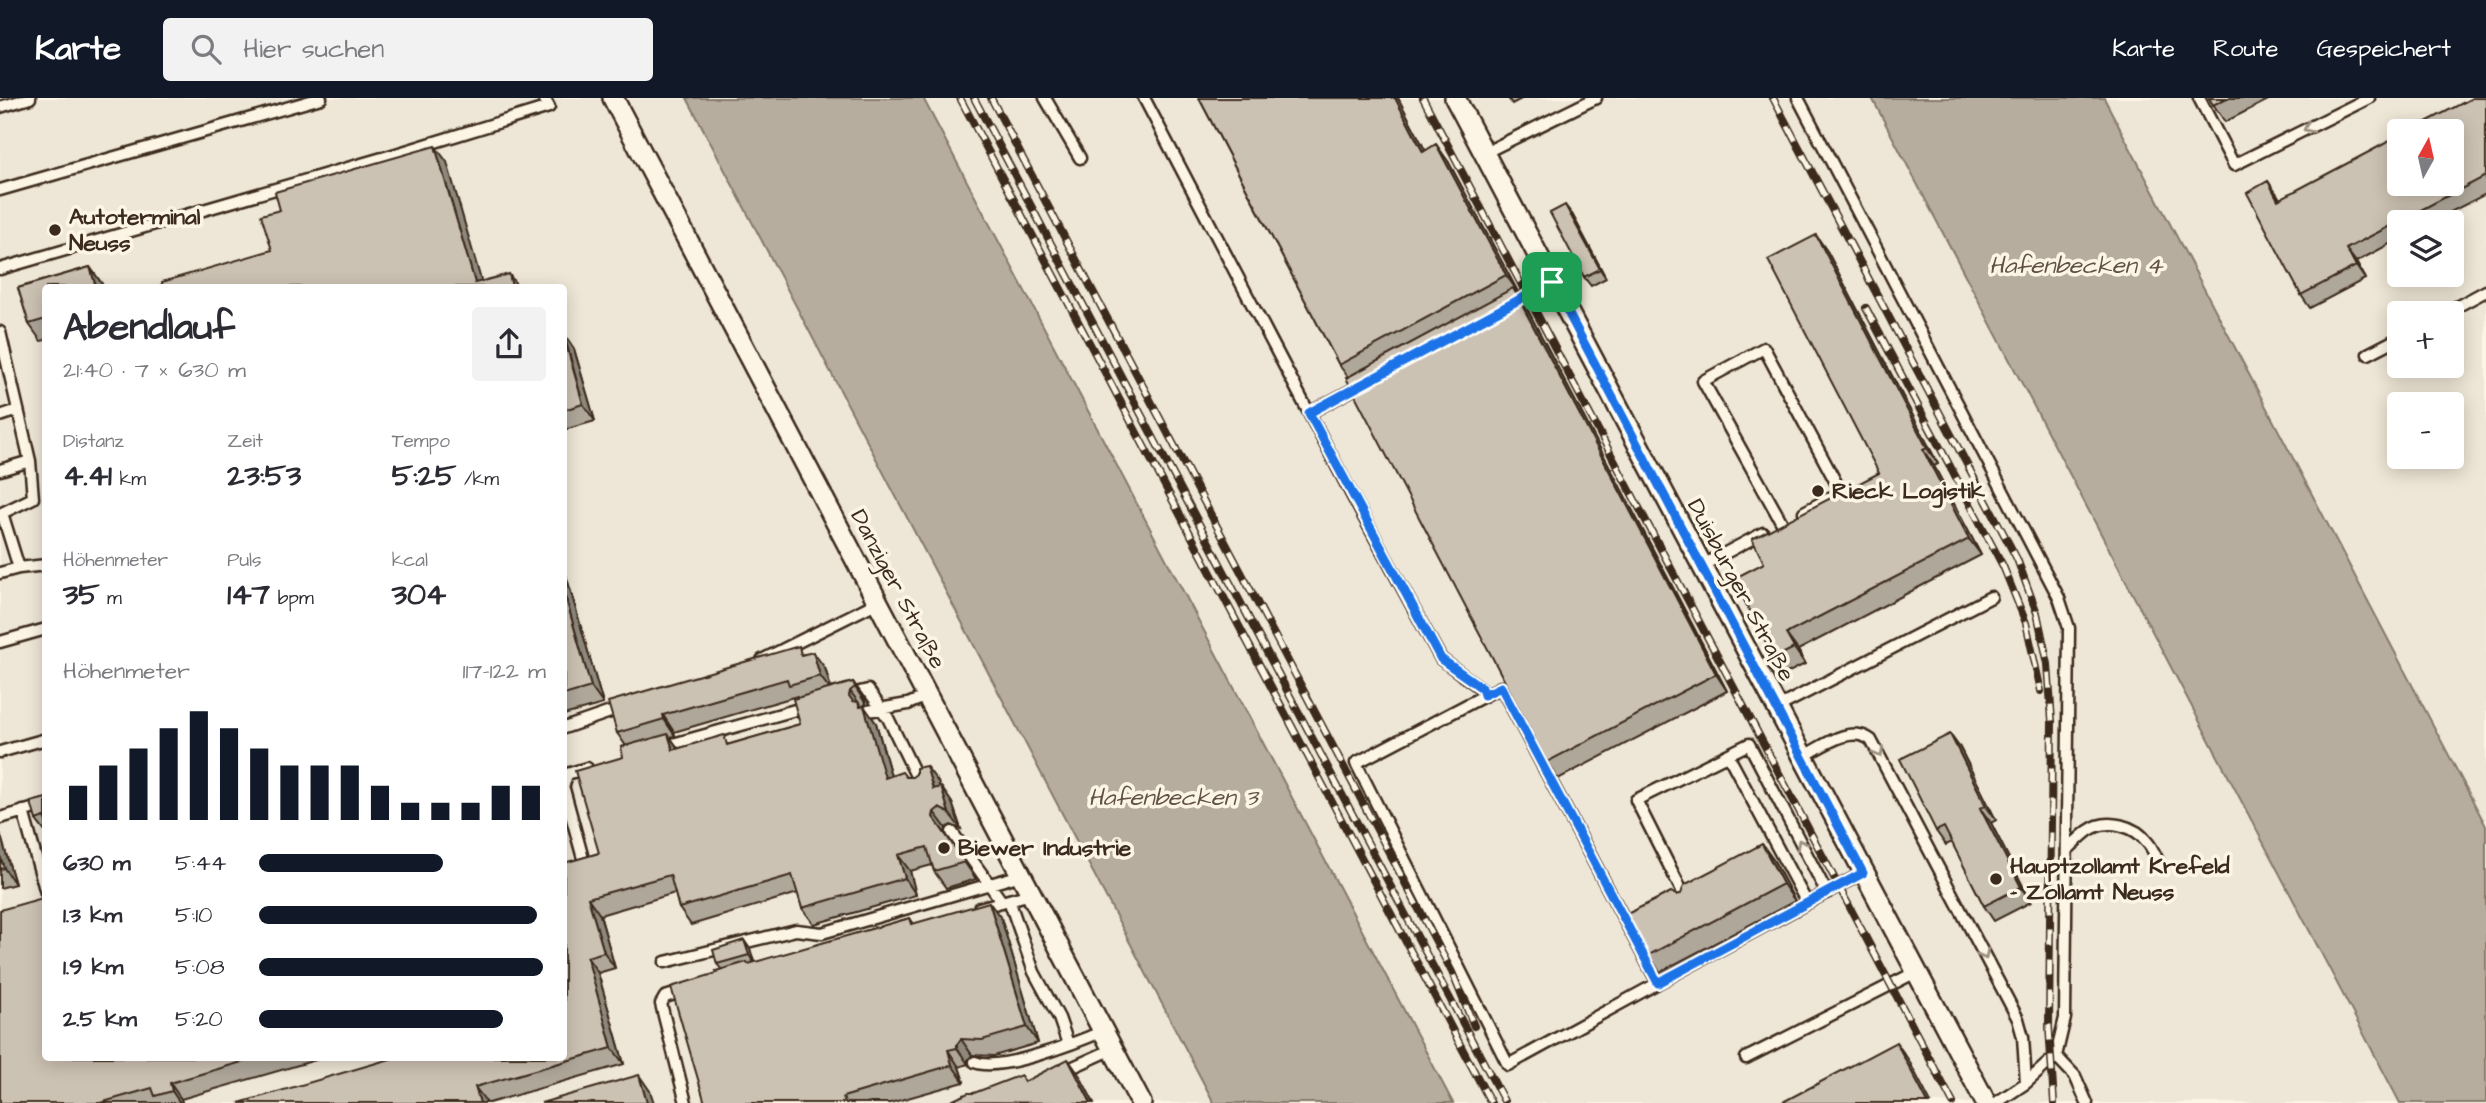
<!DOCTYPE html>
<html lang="de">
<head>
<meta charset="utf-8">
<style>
  :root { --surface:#fff; --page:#f2f2f3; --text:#2b2b33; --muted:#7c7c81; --accent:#111827 }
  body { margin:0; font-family:"Architects Daughter",sans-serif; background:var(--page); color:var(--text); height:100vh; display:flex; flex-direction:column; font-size:26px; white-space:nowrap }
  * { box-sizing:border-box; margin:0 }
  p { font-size:23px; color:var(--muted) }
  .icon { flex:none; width:38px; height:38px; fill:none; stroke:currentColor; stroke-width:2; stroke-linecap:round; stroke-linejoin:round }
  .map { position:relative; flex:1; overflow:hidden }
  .panel { position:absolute; left:42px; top:186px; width:525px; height:777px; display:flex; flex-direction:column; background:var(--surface); border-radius:7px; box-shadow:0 4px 18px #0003 }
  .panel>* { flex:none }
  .needle { width:46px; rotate:8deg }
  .tools { position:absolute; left:2387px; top:21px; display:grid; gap:14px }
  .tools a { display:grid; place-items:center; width:77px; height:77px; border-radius:7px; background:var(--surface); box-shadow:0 4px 18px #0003; font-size:35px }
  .pin { position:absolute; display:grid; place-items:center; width:60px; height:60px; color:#fff; margin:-30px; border-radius:14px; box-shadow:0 4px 10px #0006 }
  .round { display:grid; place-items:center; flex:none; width:74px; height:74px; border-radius:7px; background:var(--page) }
  .headline { display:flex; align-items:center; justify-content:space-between; height:119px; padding:0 21px }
  h1 { font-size:38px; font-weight:700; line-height:52px }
  .figures { display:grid; grid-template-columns:repeat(3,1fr); gap:10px; height:119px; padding:7px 21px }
  .figures div { display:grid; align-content:center }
  .figures b { font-size:30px; font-weight:700 }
  .figures small { font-size:19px; font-weight:400 }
  .figures p { font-size:19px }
  .chart { height:196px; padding:14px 21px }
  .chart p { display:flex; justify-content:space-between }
  .chart svg { width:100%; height:126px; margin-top:7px; stroke:var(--accent); stroke-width:6 }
  ul { padding:0 21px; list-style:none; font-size:23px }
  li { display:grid; grid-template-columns:112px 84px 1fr; align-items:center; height:52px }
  li i { height:18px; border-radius:9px; background:var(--accent) }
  header { display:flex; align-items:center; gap:42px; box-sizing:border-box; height:98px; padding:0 35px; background:var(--accent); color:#fff }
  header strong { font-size:33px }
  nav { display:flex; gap:38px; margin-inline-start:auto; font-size:24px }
  .search { width:490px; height:63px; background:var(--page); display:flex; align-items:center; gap:18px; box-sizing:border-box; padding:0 24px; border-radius:7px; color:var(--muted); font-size:26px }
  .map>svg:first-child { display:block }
</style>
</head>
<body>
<header>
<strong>Karte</strong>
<div class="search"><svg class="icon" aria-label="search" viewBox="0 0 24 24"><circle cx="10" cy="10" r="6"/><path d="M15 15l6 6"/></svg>Hier suchen</div>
<nav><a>Karte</a><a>Route</a><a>Gespeichert</a></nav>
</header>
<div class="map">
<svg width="2486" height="1005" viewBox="0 0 2486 1005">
  <rect width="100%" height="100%" fill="#fcf5e5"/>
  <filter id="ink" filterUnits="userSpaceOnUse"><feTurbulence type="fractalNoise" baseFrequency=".0143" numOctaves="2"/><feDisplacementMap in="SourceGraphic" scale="14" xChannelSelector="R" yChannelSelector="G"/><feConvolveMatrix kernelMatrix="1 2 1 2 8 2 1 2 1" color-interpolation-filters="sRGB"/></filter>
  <g filter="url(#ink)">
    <path fill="#eee6d6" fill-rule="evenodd" d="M0,0H687L1214,1005H0ZM46,189H564V959H46Z
      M923,0H1872L2400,1005H1453Z
      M2104,0H2486V728L2173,132ZM2399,33H2452V86H2399ZM2399,124H2452V177H2399ZM2399,215H2452V268H2399ZM2399,306H2452V359H2399Z"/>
    <path fill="#b7ad9e" stroke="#85796b" stroke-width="2" d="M687,0H923L1453,1005H1214Z
      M1872,0H2104L2486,728V1005H2400Z"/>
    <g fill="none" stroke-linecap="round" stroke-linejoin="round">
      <g stroke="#3b2a1e" stroke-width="15">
        <path id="service" d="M1045,0L1080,60
          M1144,0L1353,399L1441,561L1482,591L1484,597
          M1798,0L2059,500L2069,530L2065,920L2056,958L2026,985L1996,1005
          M2199,0L2234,67L2369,0
          M0,9L30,0
          M1484,55L1596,0
          M0,92L321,0
          M0,171L396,56L549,9L544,0
          M1509,207L1552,184
          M2445,215L2486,193
          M0,234L30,363L33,400L2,415L19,470L46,467
          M2368,256L2399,240
          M1309,315L1363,286
          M0,318L18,312
          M0,372L30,363
          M1782,425L1703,283L1764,250L1841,394L1804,414
          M1701,468L1763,435
          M0,475L19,470
          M0,544L46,531
          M762,562L878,504
          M847,597L868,592L888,620L921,688
          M1776,610L1991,499
          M868,613L908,606L927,598
          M564,630L622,610
          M662,649L806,609
          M0,654L46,641
          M1728,657L1807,805
          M1802,659C1822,649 1850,626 1871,642L2018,921L2023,939L2026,985
          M564,687L567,676L587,670
          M564,691L585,768
          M23,713L46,795
          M0,720L46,707
          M952,734L1002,804
          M2067,752C2074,746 2081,738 2088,733C2107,719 2136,728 2148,745C2153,751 2156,759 2159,765
          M1009,802L1034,874L1059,920L1068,946
          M1687,803L1636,702L1749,646L1827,795
          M979,810L1031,796
          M665,864L796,832L822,835L1021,777
          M1658,885L1508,967L1356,665L1501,589L1658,885L1863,775
          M685,893L665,899L661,906L686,1005
          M2056,958L2075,978L2087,1005
          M1746,960L1916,874
          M975,964C998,975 1078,944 1103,933
          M1062,974L1113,951"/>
      </g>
      <g stroke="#3b2a1e" stroke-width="24">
        <path id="minor" d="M613,0L1141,1005
          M1455,0L1986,1005"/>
      </g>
      <use href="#service" stroke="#fcf5e5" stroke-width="10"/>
      <use href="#minor" stroke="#fcf5e5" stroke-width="19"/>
      <g stroke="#3b2a1e" stroke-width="8">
        <path id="rail" d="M960,0L1491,1005
          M974,0L1504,1003
          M991,0L1452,874L1474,928
          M1423,0L1953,1005
          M1773,0L2017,461L2037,515L2048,566L2052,623L2049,929L2054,1005
          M1866,210L2003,468L2026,525L2041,593"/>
      </g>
      <use href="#rail" stroke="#fcf5e5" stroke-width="5" stroke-dasharray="16" stroke-linecap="butt"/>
    </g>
    <path fill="#afa79a" stroke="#3b2a1e" stroke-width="2" fill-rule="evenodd" d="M1199,0H1398L1425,52L1448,63L1518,194L1516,195L1525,207L1727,593L1558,681L1547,664L1348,279L1339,267Z
      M1508,0H1523L1512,6Z
      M2209,0H2272L2225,24Z
      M2486,0V96L2431,124H2399V141L2356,164L2365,181L2310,210L2301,197L2277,96L2280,101Z
      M1572,116L1606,180L1591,188L1584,179Z
      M1827,153L1938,366L1934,368L1981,457L1798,552L1805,566L1785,576L1774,560L1879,375Z
      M90,169L102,186L103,189H46V242L41,243L29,226L18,190Z
      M564,236L574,251L595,323L564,332Z
      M564,470L603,606L564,617Z
      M804,556L825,570L831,590L853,584L865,601L866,606L863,608L876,625L891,678L906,679L938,684L939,689H941L952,705L961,731L951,727L946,730L945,736L976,781L946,790L934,773L932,767L910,773L916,797L814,826L802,810L798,795L691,827L679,810L675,795L600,817L615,870L598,875L624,966L489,1005H239L564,959L566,765L599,755L626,648L617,635ZM797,598L800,626L730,646L678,650L670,639L675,638L674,634Z
      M1960,650L1996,722L1991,725L2031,804L1994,823L1984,808L1952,744L1946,747L1936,733Z
      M46,700V735L36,722Z
      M0,735L15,786L0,790Z
      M1762,746L1774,763L1795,803L1660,874L1649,857L1676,797L1681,796Z
      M910,820L914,826L1001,820L1038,945L994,958L972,957L968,962V966L959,969L964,984L890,1005H705L717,875L721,871L717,866L750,851L754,865Z
      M46,959H326L181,1001L182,1005H0Z"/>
    <path fill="#8f887d" stroke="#3b2a1e" stroke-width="2" d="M1395,0H1398L1435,71L1423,54Z
      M1436,46L1448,63L1518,194L1506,177Z
      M435,48L447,64L483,189L475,185Z
      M2268,83L2277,96L2287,115L2278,102Z
      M1565,107L1572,116L1606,180L1600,171Z
      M1816,137L1827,153L1938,366L1927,350Z
      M2346,151L2356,164L2365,181L2356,168Z
      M90,169L102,186L103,189H96Z
      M509,176L518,189H512Z
      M1513,190L1525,207L1727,593L1716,576Z
      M564,236L574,251L595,323L583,306Z
      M1923,352L1934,368L1981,457L1969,441Z
      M564,470L603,606L591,589L564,494Z
      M1786,536L1798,552L1805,566L1794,550Z
      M813,554L825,570L832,594L820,578Z
      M853,584L865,601L866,606L855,589Z
      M850,593L866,614L864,608L876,625L896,696L885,680L849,598Z
      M663,617L674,634L675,638L664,621Z
      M668,636L679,652H673Z
      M1950,636L1960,650L1996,722L1986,708Z
      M926,668L938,684L944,707L933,691Z
      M941,689L952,705L961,731L949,715Z
      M1980,710L1991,725L2031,804L2021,789Z
      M934,714L946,730L945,736L933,719Z
      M0,735L15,786L4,770L0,758Z
      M1762,746L1774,763L1795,803L1783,786Z
      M898,757L910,773L916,797L905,780Z
      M588,800L600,817L615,870L604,854Z
      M989,804L1001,820L1038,945L1027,929Z
      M744,842L750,851L755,866L749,857Z
      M587,859L598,875L624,966L612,950Z
      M961,941L972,957L968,962V966L957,950V946Z
      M1896,944L1908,961L1931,1005H1928Z
      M948,952L959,969L964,984L952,967Z
      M1068,961L1080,978L1094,1005H1091Z
      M639,977L650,993L654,1005H647Z
      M170,985L181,1001L182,1005H180L172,993Z
      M475,989L487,1005H480Z"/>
    <path fill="#ccc2b3" stroke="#3b2a1e" stroke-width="2" d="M1199,0H1395L1423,54L1436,46L1506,177L1339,267Z
      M2209,0H2227L2213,7Z
      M2472,0H2486V78L2346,151L2356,168L2301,197L2247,95L2268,83L2278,102L2399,38V86H2452V33H2409Z
      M435,48L475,185L509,176L512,189H154L162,187V184L272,152L261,117L280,112L275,94Z
      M1565,107L1600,171L1584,179L1550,115Z
      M1816,137L1927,350L1923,352L1969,441L1786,536L1794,550L1774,560L1733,481L1764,465L1752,441L1879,375L1768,162Z
      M90,169L96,189H46V221L29,226L18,190Z
      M1513,190L1716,576L1547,664L1346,280Z
      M564,239L583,306L564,312Z
      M564,494L591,589L564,597Z
      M799,548L801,557L813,554L820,578L789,587L787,581L663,617L664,621L617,635L608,604Z
      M853,584L855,589L850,593L849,598L853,603L858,604L860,609L864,608L885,680L902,674L906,679H912L916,676V670L926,668L933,691L941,689L949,715L939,710L934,714L933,719L965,764L934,773L927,749L898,757L905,780L802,810L792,777L679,810L670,777L588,800L604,854L587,859L612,950L475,989L480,1005H239L397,959H564V765L599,755L575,673L623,659L621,649L668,636L673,652L724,637L727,647L800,626L793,601Z
      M1950,636L1986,708L1980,710L2021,789L1984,808L1944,729L1936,733L1900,661Z
      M46,700V724L44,719L36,722L31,704Z
      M1762,746L1783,786L1649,857L1627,816L1671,794L1676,797L1681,796L1684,787Z
      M0,758L4,770L0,771Z
      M46,799V959H259L170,985L172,993L155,998L152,990L100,1005H0V812Z
      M989,804L1027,929L982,942L961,941L957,946V950L948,952L952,967L843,999L845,1005H705L671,889L717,875L716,873L747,864L748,866L910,820L912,826Z
      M744,842L749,857L717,866L713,852Z
      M1896,944L1928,1005H1781Z
      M1068,961L1091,1005L949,1004L968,995H974L1021,977L1024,984Z
      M639,977L647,1005H541Z"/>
    <defs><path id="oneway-chevron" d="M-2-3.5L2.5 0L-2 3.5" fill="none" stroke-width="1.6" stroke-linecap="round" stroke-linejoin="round" transform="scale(1.75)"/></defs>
    <g stroke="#9c9082">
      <use href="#oneway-chevron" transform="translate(2308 30) rotate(154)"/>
      <use href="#oneway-chevron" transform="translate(1879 655) rotate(61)"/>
      <use href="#oneway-chevron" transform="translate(1801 746) rotate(-118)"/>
      <use href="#oneway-chevron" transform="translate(1984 857) rotate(62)"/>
    </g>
  </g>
  <g fill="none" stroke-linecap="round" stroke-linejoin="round" filter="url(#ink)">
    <g stroke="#fff" stroke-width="14">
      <path id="route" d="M1552,184L1863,775L1658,885L1501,589L1484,597L1482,590L1441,561L1309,315Z"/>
    </g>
    <use href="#route" stroke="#1a73e8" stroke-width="9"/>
  </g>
  <g fill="#3b2a1e" stroke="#fcf5e5" stroke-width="2.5">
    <circle cx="55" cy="132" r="7"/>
    <circle cx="1818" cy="393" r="7"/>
    <circle cx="944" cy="750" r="7"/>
    <circle cx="1996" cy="781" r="7"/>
  </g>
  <g text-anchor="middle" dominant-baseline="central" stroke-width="7" stroke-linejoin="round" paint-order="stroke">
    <g font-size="23" font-weight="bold" fill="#3b2a1e" stroke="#fcf5e5" text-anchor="start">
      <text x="69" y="119">Autoterminal<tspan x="69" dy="26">Neuss</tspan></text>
      <text x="1832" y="393">Rieck Logistik</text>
      <text x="958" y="750">Biewer Industrie</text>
      <text x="2010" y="768">Hauptzollamt Krefeld<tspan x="2010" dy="26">- Zollamt Neuss</tspan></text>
    </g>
    <g font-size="23" fill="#3b2a1e" stroke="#fcf5e5">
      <text transform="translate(898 491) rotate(62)">Danziger Straße</text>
      <text transform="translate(1741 492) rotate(62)">Duisburger Straße</text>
    </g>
    <g font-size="24" font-style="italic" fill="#605144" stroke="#fcf5e5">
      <text x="2076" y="168">Hafenbecken 4</text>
      <text x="1173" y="700">Hafenbecken 3</text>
    </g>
  </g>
</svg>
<div class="tools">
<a><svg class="needle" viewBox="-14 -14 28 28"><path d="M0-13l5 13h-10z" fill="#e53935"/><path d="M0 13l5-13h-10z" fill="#7c7c81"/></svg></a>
<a><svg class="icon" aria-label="layers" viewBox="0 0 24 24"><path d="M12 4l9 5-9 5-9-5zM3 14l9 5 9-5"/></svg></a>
<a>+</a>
<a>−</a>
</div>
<div class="pin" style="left:1552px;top:184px;background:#1e9e55"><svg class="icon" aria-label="arrive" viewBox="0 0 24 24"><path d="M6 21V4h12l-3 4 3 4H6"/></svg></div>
<section class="panel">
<div class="headline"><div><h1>Abendlauf</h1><p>21:40 · 7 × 630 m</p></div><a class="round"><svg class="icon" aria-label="share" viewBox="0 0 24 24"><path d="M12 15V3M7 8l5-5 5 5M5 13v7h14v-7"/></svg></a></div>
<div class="figures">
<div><p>Distanz</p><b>4.41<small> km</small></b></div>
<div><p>Zeit</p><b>23:53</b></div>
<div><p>Tempo</p><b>5:25<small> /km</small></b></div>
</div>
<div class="figures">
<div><p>Höhenmeter</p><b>35<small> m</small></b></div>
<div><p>Puls</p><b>147<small> bpm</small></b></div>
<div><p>kcal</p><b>304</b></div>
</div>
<div class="chart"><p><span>Höhenmeter</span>117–122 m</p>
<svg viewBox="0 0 160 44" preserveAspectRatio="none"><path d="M5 44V32M15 44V25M25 44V19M35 44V12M45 44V6M55 44V12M65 44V19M75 44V25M85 44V25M95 44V25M105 44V32M115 44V38M125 44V38M135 44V38M145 44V32M155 44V32"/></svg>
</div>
<ul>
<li><b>630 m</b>5:44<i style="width:64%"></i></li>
<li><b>1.3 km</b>5:10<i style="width:97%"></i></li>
<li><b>1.9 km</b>5:08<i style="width:99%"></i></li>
<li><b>2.5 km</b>5:20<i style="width:85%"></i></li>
</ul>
</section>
</div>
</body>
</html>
